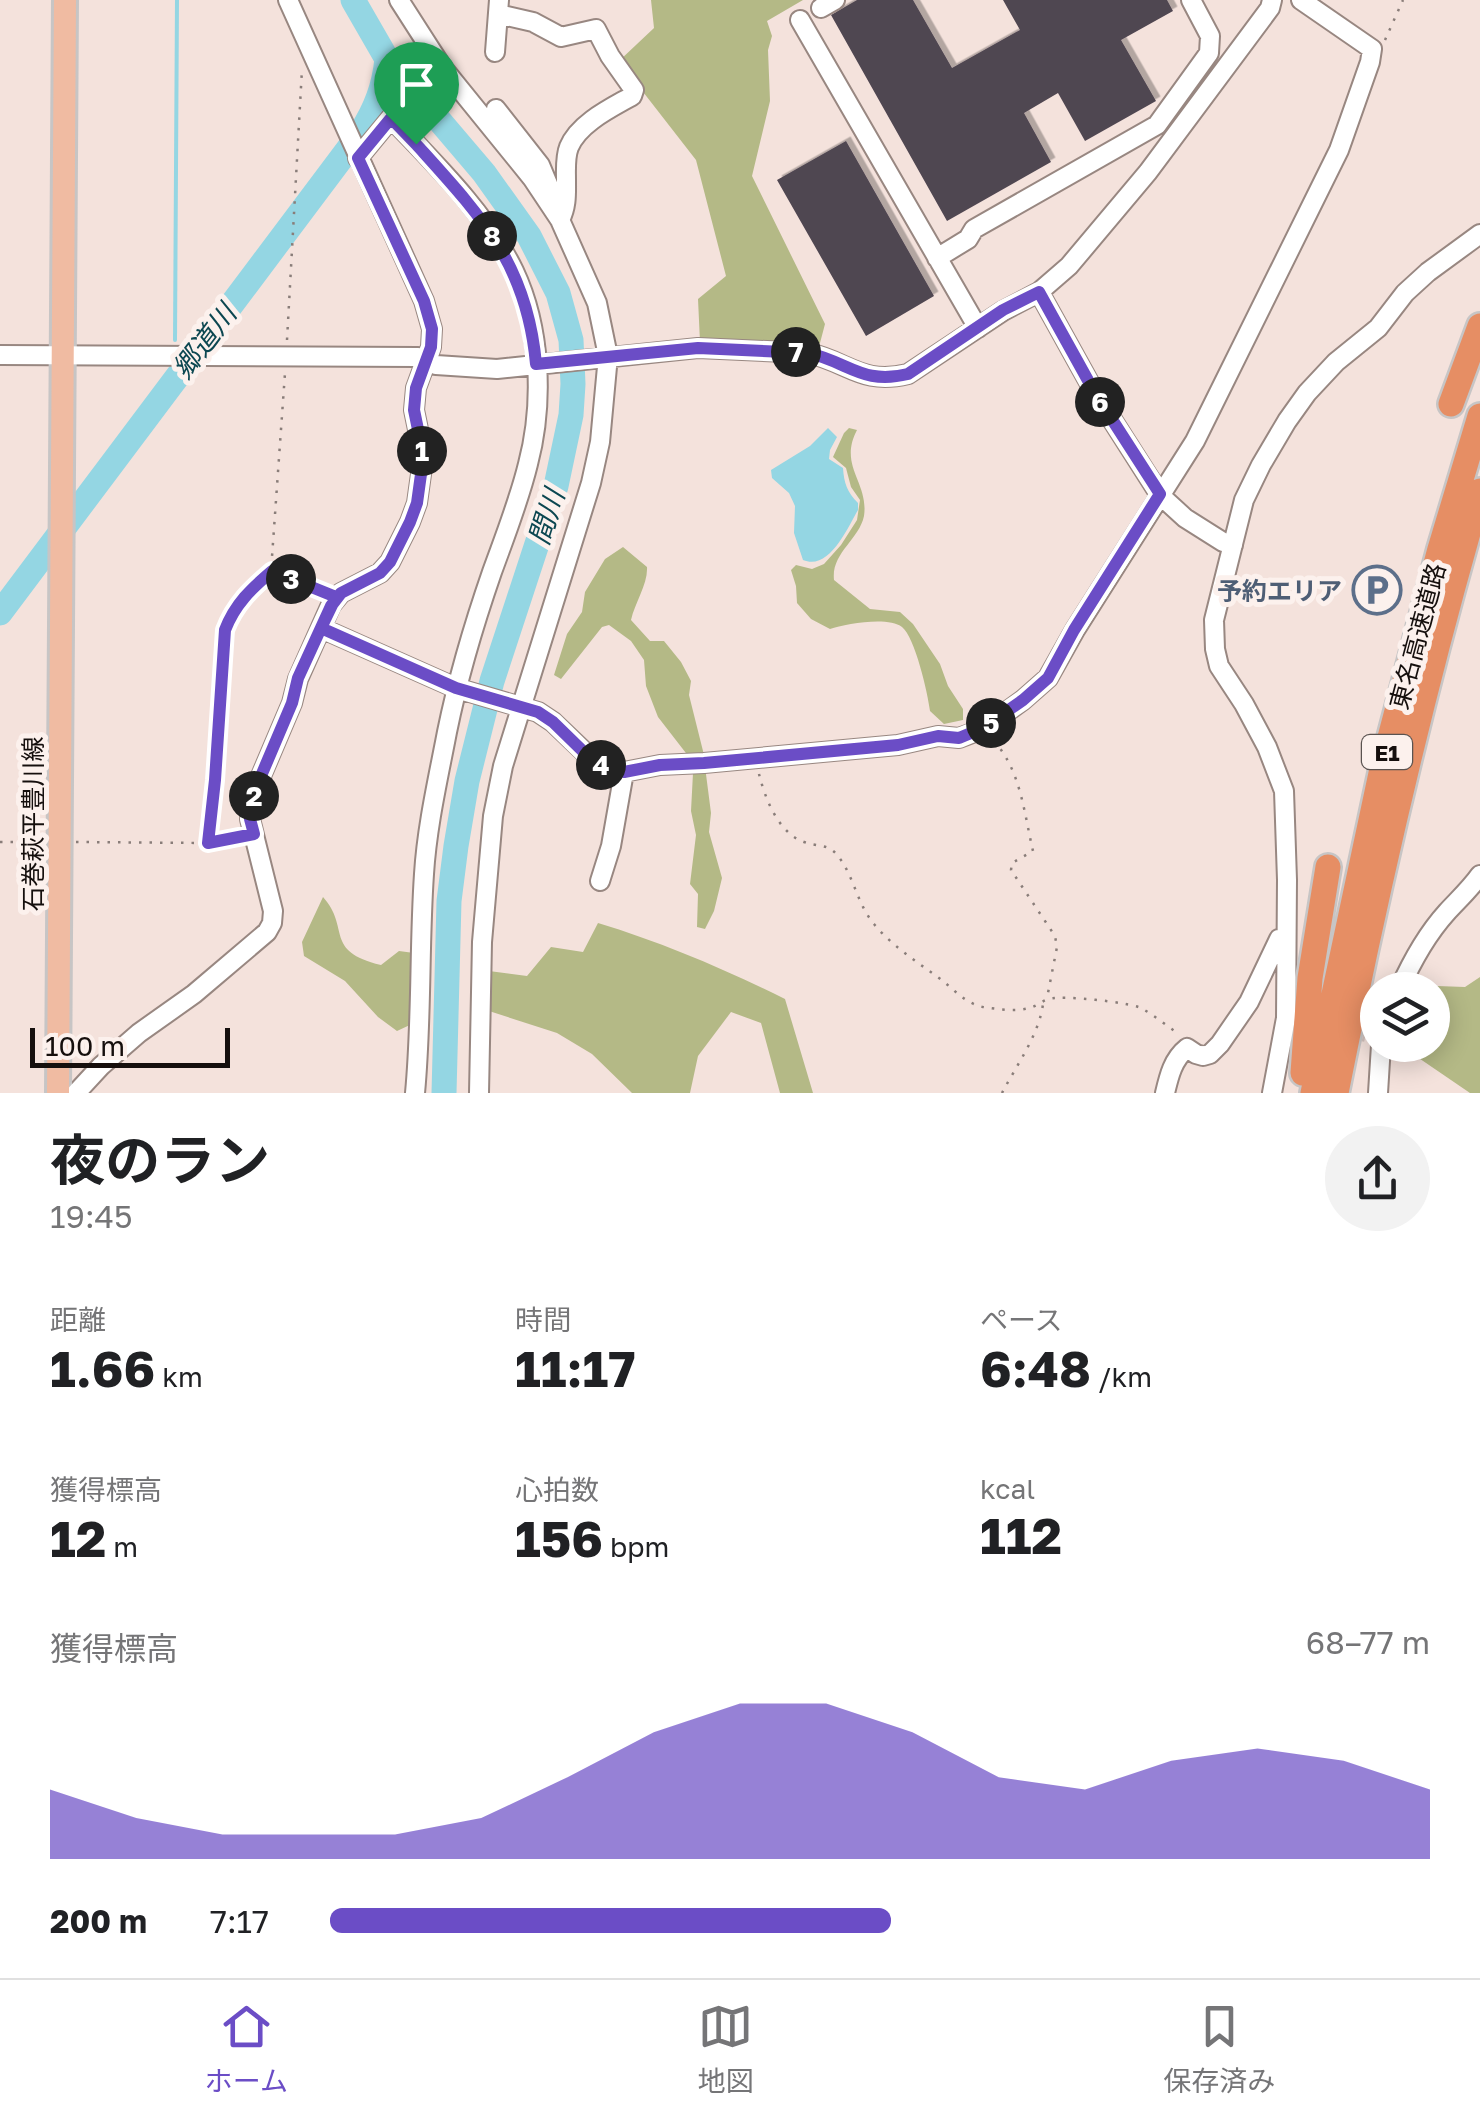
<!DOCTYPE html>
<html lang="ja">
<head>
<meta charset="utf-8">
<style>
  :root { --surface:#fff; --page:#f2f2f2; --text:#202124; --muted:#757577; --line:#e0e0e0; --accent:#6b4dc6 }
  body { margin:0; font-family:"Golos Text","Noto Sans JP",sans-serif; background:var(--page); color:var(--text); height:100vh; display:flex; flex-direction:column; font-size:38px; white-space:nowrap }
  * { box-sizing:border-box; margin:0 }
  p { font-size:32px; color:var(--muted) }
  .icon { flex:none; width:55px; height:55px; fill:none; stroke:currentColor; stroke-width:2; stroke-linecap:round; stroke-linejoin:round }
  .map { position:relative; height:1093px; overflow:hidden }
  .panel { display:flex; flex-direction:column; background:var(--surface); flex:1 }
  .panel>* { flex:none }
  .buttons { position:absolute; left:1360px; top:972px; display:grid; gap:20px }
  .buttons a { display:grid; place-items:center; width:90px; height:90px; border-radius:50%; background:var(--surface); box-shadow:0 5px 25px #0003; font-size:50px }
  .scale { position:absolute; left:30px; bottom:25px; width:200px; box-sizing:border-box; padding-left:10px; border:5px solid #150f0d; border-top:0; font-size:28px; line-height:35px; white-space:nowrap; color:#150f0d; -webkit-text-stroke:8px #fcf1ed; paint-order:stroke }
  .pin { position:absolute; display:grid; place-items:center; width:85px; height:85px; color:#fff; margin:-102px -42px; border-radius:50% 50% 50% 0; rotate:-45deg; box-shadow:0 0 10px #0007 }
  .pin .icon { rotate:45deg }
  .km { position:absolute; width:50px; height:50px; margin:-25px; border-radius:50%; background:#222; color:#fff; font-size:28px; line-height:50px; text-align:center }
  .round { display:grid; place-items:center; flex:none; width:105px; height:105px; border-radius:52px; background:var(--page) }
  .headline { display:flex; align-items:center; justify-content:space-between; height:170px; padding:0 50px }
  h1 { font-size:55px; font-weight:700; line-height:75px }
  .figures { display:grid; grid-template-columns:repeat(3,1fr); gap:15px; height:170px; padding:10px 50px }
  .figures div { display:grid; align-content:center }
  .figures b { font-size:50px; font-weight:700 }
  .figures small { font-size:28px; font-weight:400 }
  .figures p { font-size:28px }
  .chart { height:280px; padding:20px 50px }
  .chart p { display:flex; justify-content:space-between }
  .chart svg { width:100%; height:180px; margin-top:10px; fill:var(--accent); opacity:.7 }
  ul { padding:0 50px; list-style:none; font-size:32px }
  li { display:grid; grid-template-columns:160px 120px 1fr; align-items:center; height:75px }
  li i { height:25px; border-radius:12px; background:var(--accent) }
  .tab-bar { display:flex; justify-content:space-around; align-items:center; height:140px; border-top:2px solid var(--line); background:var(--surface); font-size:28px; color:var(--muted) }
  .tab-bar a { display:grid; justify-items:center; gap:5px }
  .tab-bar .current { color:var(--accent) }
  .map>svg:first-child { display:block }
</style>
</head>
<body>
<div class="map">
<svg width="1480" height="1093" viewBox="0 0 1480 1093">
  <defs>
    <filter id="shadow"><feDropShadow dx="4.5" dy="-4.5" stdDeviation="0" flood-color="#0004"/></filter>
  </defs>
  <rect width="100%" height="100%" fill="#f4e2dc"/>
  <path fill="#b4b986" d="M651,0H803L767,21L772,36L768,50L770,101L752,176L825,324L820,343L810,349L700,342L698,299L726,276L696,160L619,61L654,28Z
    M849,428L857,430C838,466 869,482 864,516C859,540 831,553 834,580L870,609L900,612L913,624L940,664L948,686L963,709V720L944,724L930,711C928,694 915,637 902,627C888,616 845,624 830,629L811,619L797,603L796,586L791,570L796,565L812,569L824,564L841,545L857,520L860,500L851,487L846,468L833,457L844,433Z
    M623,547L647,567C648,584 635,602 631,620L650,641H664L681,662L691,681L689,695L703,751L711,813L709,832L722,878L714,911L705,929L697,927L698,894L690,884L696,835L691,811L693,773L689,757L658,717L646,686L644,660L631,641L609,625L602,627L561,679L554,675L567,634L582,612L585,592L605,559Z
    M323,897C351,928 323,951 381,965L399,951L414,953L412,1024L397,1031L378,1017L345,981L304,956L302,942Z
    M598,923C664,943 724,969 785,999L813,1093H780L761,1023L731,1012L698,1056L690,1093H632L592,1054L557,1033L489,1011V971L527,976L551,947L583,952Z
    M1480,977V1093H1470L1407,1050L1406,1045H1432L1433,992L1437,986L1465,987Z"/>
  <path fill="#94d6e3" d="M828,428L837,437L830,450L829,459L843,468C844,483 847,492 858,503V510C847,529 829,571 803,560L794,533L795,506L789,493L772,478L771,470L810,446Z"/>
  <g fill="none" stroke-linecap="round" stroke-linejoin="round">
    <path stroke="#94d6e3" stroke-width="4" d="M175,340L177,0"/>
    <path stroke="#94d6e3" stroke-width="25" d="M353,0L387,59L484,173L529,236L558,293L571,340L573,384L571,415L556,486L492,681L467,781L456,846L449,901L444,1093
      M0,613L361,132C376,108 384,87 387,59"/>
  </g>
  <path fill="#504651" filter="url(#shadow)" d="M857,0H913L952,68L1020,30L1003,0H1167L1173,11L1121,40L1156,101L1085,141L1058,93L1024,113L1051,162L947,221L831,15Z
    M846,141L934,296L866,336L777,180Z"/>
  <g fill="none" stroke-linecap="round" stroke-linejoin="round">
    <path stroke="#d3c2bd" stroke-width="18" stroke-dasharray="18 9" stroke-linecap="butt" d="M1337,1027L1366,1033"/>
    <g stroke="#988781" stroke-width="22">
      <path id="minor" d="M399,0L442,67L532,178L560,220L597,303L608,356L600,442L591,483L503,766L493,816L482,942L479,1093
        M821,8L835,0
        M498,14L533,22L561,37L596,29L610,56L634,90L632,96C611,108 579,123 569,147C565,157 566,169 566,180C566,194 567,206 560,220
        M800,20L978,328
        M495,52L499,0
        M496,109L540,165L553,196
        M358,158L391,118C436,165 486,213 514,271C541,328 544,403 528,464C519,501 505,536 492,572C474,624 458,678 447,732C438,779 427,826 424,874C419,947 422,1020 415,1093
        M937,258L968,239L974,229L1157,125L1209,53L1210,36L1191,0
        M1039,292L1095,393L1160,495L1185,518L1223,542L1233,545
        M0,355L418,357L436,365L497,369L698,348L809,353C850,363 862,385 908,374L1003,311L1039,292L1069,266L1148,172L1270,8L1272,0
        M321,628L456,688L538,712L553,722L595,762L608,768L624,772L660,765L704,763L898,745L938,736L959,738L983,729L1023,700L1048,678L1075,630L1195,441L1339,150L1370,62L1372,49L1301,0
        M600,881L611,846L624,772
        M1399,990C1411,963 1427,934 1447,912C1458,900 1470,889 1480,875
        M76,1093L101,1066L139,1033L194,994L267,932L272,923L273,911L250,819L252,805L261,776L292,703L298,679L331,605L341,593L380,573L390,562L410,522L417,503L422,467V449L414,410L416,388L431,347L432,329L424,301L288,0
        M1165,1093C1169,1076 1173,1059 1187,1048L1196,1054L1203,1056L1210,1054L1220,1044L1249,1002L1279,939L1286,938
        M1272,1093L1286,1018L1287,880L1284,791L1267,747L1244,704L1219,666L1215,649L1214,620L1244,500L1261,465L1287,421L1307,393L1336,362L1378,328L1405,293L1428,272L1480,234
        M1378,1093L1381,1045"/>
    </g>
    <g stroke="#c7c5c5" stroke-width="28">
      <path id="major" d="M58,1093L65,0"/>
    </g>
    <g stroke="#c7c5c5" stroke-width="30">
      <path id="highway" d="M1451,404L1480,326
        M1303,1073L1310,978L1328,867
        M1313,1093L1383,764L1440,549L1480,416
        M1336,1093C1376,891 1422,689 1480,491"/>
    </g>
    <path stroke="#897d79" stroke-width="2.5" stroke-dasharray="2.5 8" stroke-linecap="butt" d="M1385,40L1403,0
      M287,340L302,69
      M273,571L321,590
      M994,741C1021,771 1024,813 1033,851L1012,863L1011,870L1055,936L1057,947L1047,998
      M759,774C765,798 778,833 804,842C817,847 828,843 838,856C854,876 857,904 874,924C892,946 916,961 939,978C953,988 964,1003 983,1007C997,1009 1015,1012 1029,1008C1036,1007 1043,1000 1049,999C1064,995 1127,1002 1141,1008C1154,1015 1167,1026 1179,1034
      M0,842H43
      M76,842L208,843L238,838
      M208,843L215,781L225,630C235,604 251,589 271,571L285,373
      M1002,1093C1016,1066 1039,1035 1043,1004"/>
    <use href="#minor" stroke="#fff" stroke-width="18"/>
    <use href="#major" stroke="#f0bba2" stroke-width="22"/>
    <use href="#highway" stroke="#e68e64" stroke-width="25"/>
  </g>
  <g fill="none" stroke-linecap="round" stroke-linejoin="round">
    <g stroke="#fff" stroke-width="20">
      <path id="route" d="M416,144L391,118L358,158L424,301L432,329L431,347L416,388L414,410L422,449V467L417,503L410,522L390,562L380,573L341,593L331,606L298,678L292,703L261,776L252,805L250,819L254,834L208,843L215,780L225,630C235,604 251,589 272,571L336,597L321,628L456,688L538,712L553,722L594,762L608,768L624,772L660,765L704,763L898,745L938,736L959,738L983,728L1023,700L1048,678L1074,630L1160,494L1095,393L1039,292L1003,310L908,374C863,385 850,363 809,353L698,348L536,364C527,263 480,215 416,144"/>
    </g>
    <use href="#route" stroke="#6b4dc6" stroke-width="12"/>
  </g>
  <defs>
    <g id="parking-ring" transform="scale(2.5)"><circle r="9.5" fill="#fcf1ed" stroke="#5c6f8a" stroke-width="1.5"/><path d="M-3.5-5.5H1a3.5 3.5 0 0 1 0 7H-1V5.5H-3.5ZM-1-3.4V-.6H.8a1.4 1.4 0 0 0 0-2.8Z" fill="#5c6f8a"/></g>
  </defs>
  <g fill-rule="evenodd">
    <use href="#parking-ring" x="1377" y="590"/>
  </g>
  <g text-anchor="middle" dominant-baseline="central" stroke-width="10" stroke-linejoin="round" paint-order="stroke">
    <rect fill="#fcf1ed" stroke="#5a5350" stroke-width="2.5" x="1362" y="735" width="50" height="34" rx="8"/>
    <g font-size="22" font-weight="bold" fill="#150f0d">
      <text x="1387" y="752">E1</text>
    </g>
    <g font-size="25" font-weight="bold" fill="#4e5e75" stroke="#fcf1ed" text-anchor="end">
      <text x="1342" y="590">予約エリア</text>
    </g>
    <g font-size="25" fill="#150f0d" stroke="#fcf1ed">
      <text transform="translate(1417 636) rotate(-75)">東名高速道路</text>
      <text transform="translate(32 824) rotate(-90)">石巻萩平豊川線</text>
    </g>
    <g font-size="28" font-style="italic" fill="#0c4751" stroke="#fcf1ed">
      <text transform="translate(204 341) rotate(-53)">郷道川</text>
      <text transform="translate(546 517) rotate(-72)">間川</text>
    </g>
  </g>
</svg>
<div class="buttons">
<a><svg class="icon" aria-label="layers" viewBox="0 0 24 24"><path d="M12 4l9 5-9 5-9-5zM3 14l9 5 9-5"/></svg></a>
</div>
<div class="scale">100 m</div>
<div class="pin" style="left:416px;top:144px;background:#1e9e55"><svg class="icon" aria-label="arrive" viewBox="0 0 24 24"><path d="M6 21V4h12l-3 4 3 4H6"/></svg></div>
<b class="km" style="left:422px;top:451px">1</b>
<b class="km" style="left:254px;top:796px">2</b>
<b class="km" style="left:291px;top:579px">3</b>
<b class="km" style="left:601px;top:765px">4</b>
<b class="km" style="left:991px;top:723px">5</b>
<b class="km" style="left:1100px;top:402px">6</b>
<b class="km" style="left:796px;top:352px">7</b>
<b class="km" style="left:492px;top:236px">8</b>
</div>
<section class="panel">
<div class="headline"><div><h1>夜のラン</h1><p>19:45</p></div><a class="round"><svg class="icon" aria-label="share" viewBox="0 0 24 24"><path d="M12 15V3M7 8l5-5 5 5M5 13v7h14v-7"/></svg></a></div>
<div class="figures">
<div><p>距離</p><b>1.66<small> km</small></b></div>
<div><p>時間</p><b>11:17</b></div>
<div><p>ペース</p><b>6:48<small> /km</small></b></div>
</div>
<div class="figures">
<div><p>獲得標高</p><b>12<small> m</small></b></div>
<div><p>心拍数</p><b>156<small> bpm</small></b></div>
<div><p>kcal</p><b>112</b></div>
</div>
<div class="chart"><p><span>獲得標高</span>68–77 m</p>
<svg viewBox="0 0 160 44" preserveAspectRatio="none"><path d="M0 44V27L10 34L20 38L30 38L40 38L50 34L60 24L70 13L80 6L90 6L100 13L110 24L120 27L130 20L140 17L150 20L160 27V44z"/></svg>
</div>
<ul>
<li><b>200 m</b>7:17<i style="width:51%"></i></li>
</ul>
</section>
<nav class="tab-bar">
<a class="current"><svg class="icon" aria-label="home" viewBox="0 0 24 24"><path d="M3 11l9-7 9 7M6 9v11h12V9"/></svg>ホーム</a>
<a><svg class="icon" aria-label="map" viewBox="0 0 24 24"><path d="M3 6l6-2 6 2 6-2v14l-6 2-6-2-6 2zM9 4v14M15 6v14"/></svg>地図</a>
<a><svg class="icon" aria-label="saved" viewBox="0 0 24 24"><path d="M7 4h10v16l-5-4-5 4z"/></svg>保存済み</a>
</nav>
</body>
</html>
